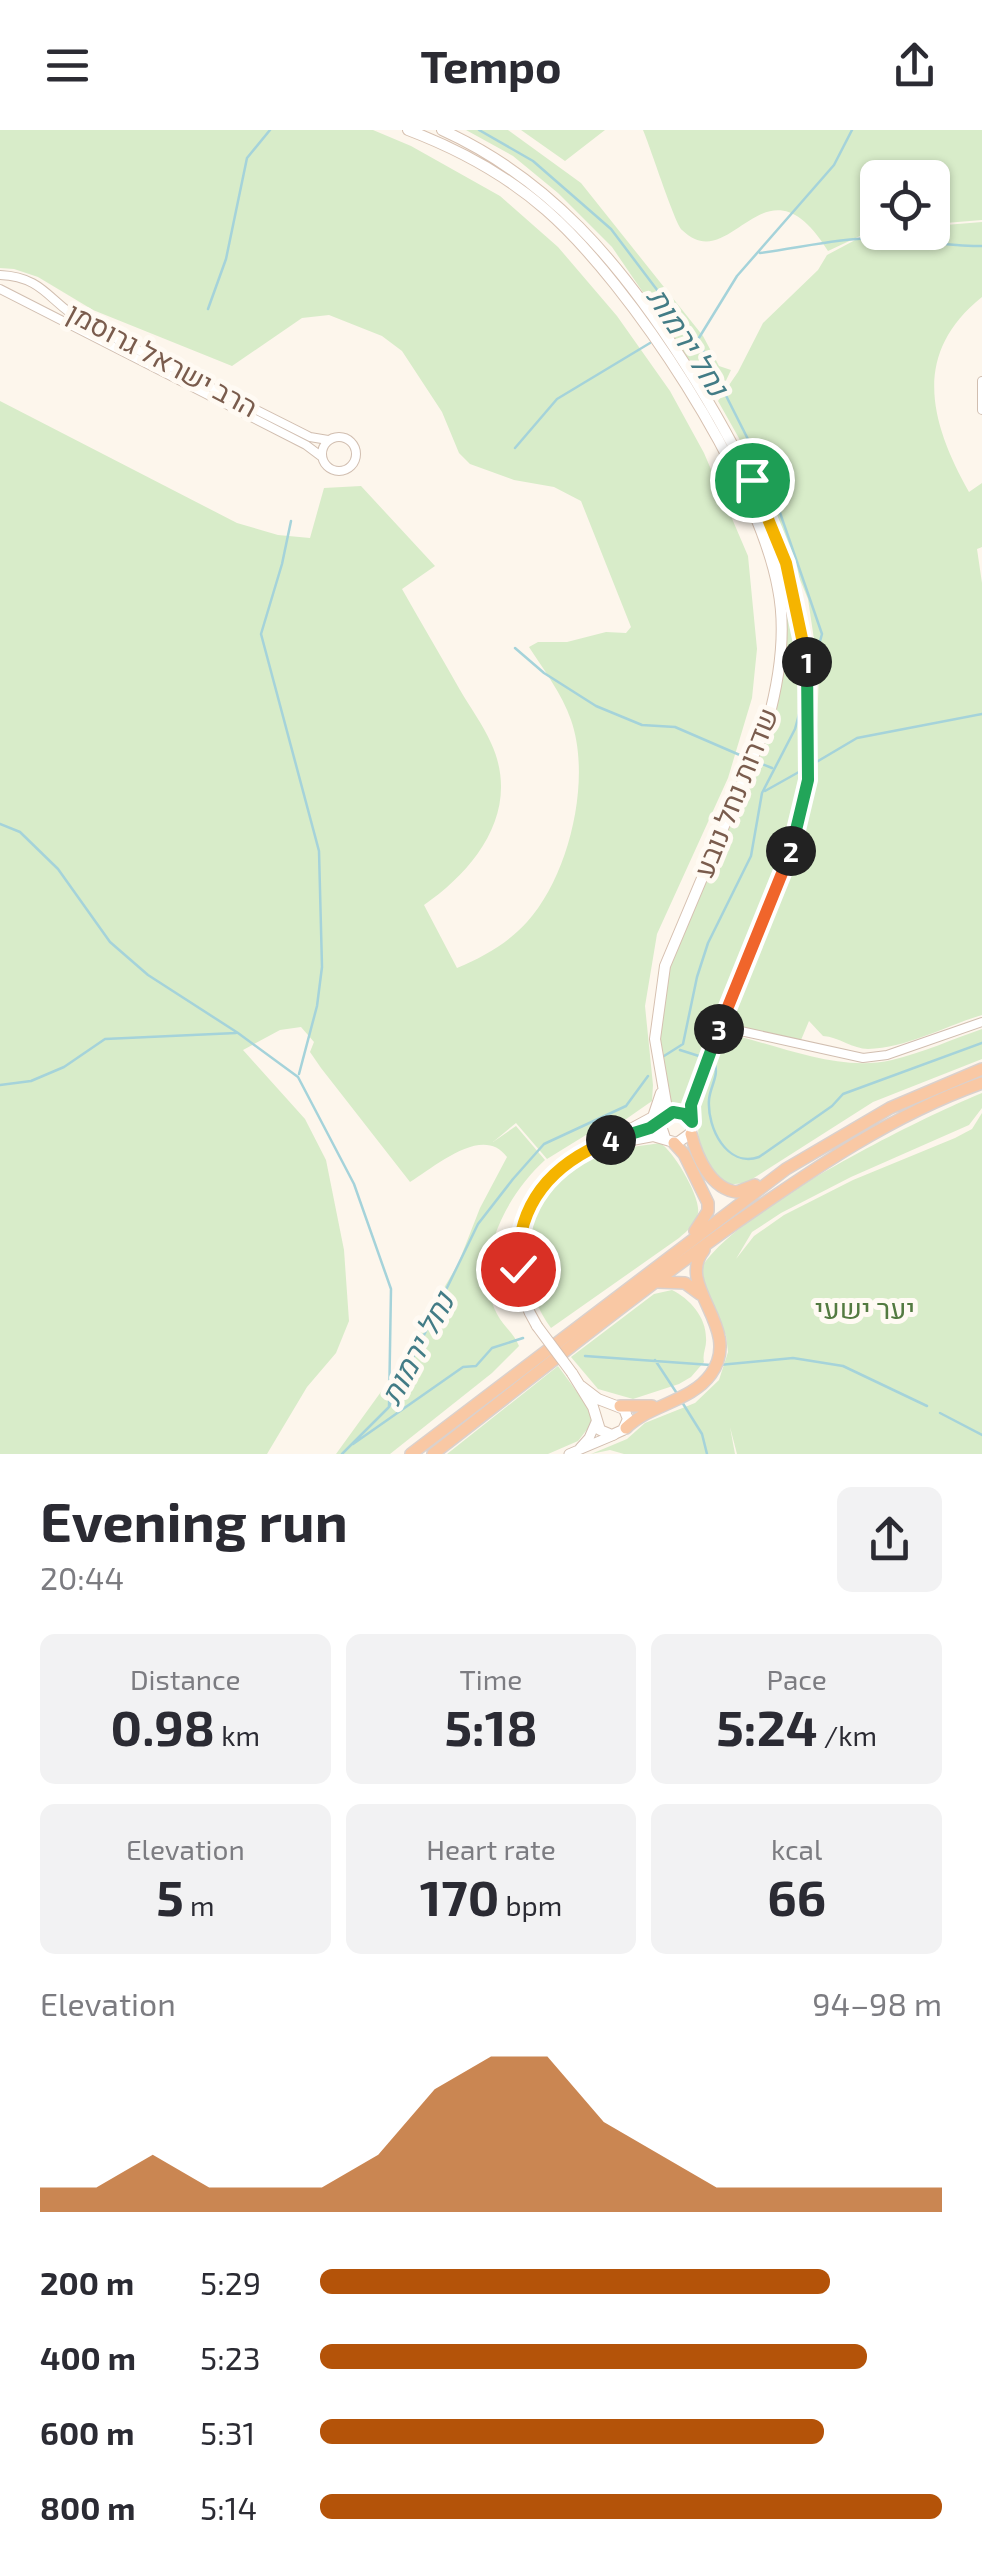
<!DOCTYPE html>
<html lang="en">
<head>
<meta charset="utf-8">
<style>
  :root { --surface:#fff; --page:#f2f2f3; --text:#2b2b33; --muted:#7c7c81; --accent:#b45309 }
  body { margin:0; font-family:"Exo 2",Heebo,sans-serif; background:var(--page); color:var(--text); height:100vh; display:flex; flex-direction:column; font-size:38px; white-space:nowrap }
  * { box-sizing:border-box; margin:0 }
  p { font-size:32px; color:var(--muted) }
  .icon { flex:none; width:55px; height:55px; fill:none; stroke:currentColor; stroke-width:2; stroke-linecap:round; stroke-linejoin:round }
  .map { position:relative; height:1324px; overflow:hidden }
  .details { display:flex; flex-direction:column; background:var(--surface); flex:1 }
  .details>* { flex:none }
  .tools { position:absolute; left:860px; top:30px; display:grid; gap:20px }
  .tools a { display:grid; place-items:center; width:90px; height:90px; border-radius:15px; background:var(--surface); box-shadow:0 2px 8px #0004; font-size:50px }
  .pin { position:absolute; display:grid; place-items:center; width:85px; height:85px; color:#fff; margin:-42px; border:5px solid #fff; border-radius:50%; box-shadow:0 2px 10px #0007 }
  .km { position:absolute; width:50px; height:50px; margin:-25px; border-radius:50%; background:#222; color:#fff; font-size:28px; line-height:50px; text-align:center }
  .round { display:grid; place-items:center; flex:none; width:105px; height:105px; border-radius:15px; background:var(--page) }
  .summary { display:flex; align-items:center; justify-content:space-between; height:170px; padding:0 40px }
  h1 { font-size:55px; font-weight:700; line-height:75px }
  .figures { display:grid; grid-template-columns:repeat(3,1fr); gap:15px; height:170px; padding:10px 40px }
  .figures div { display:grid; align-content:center; border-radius:15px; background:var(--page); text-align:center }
  .figures b { font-size:50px; font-weight:700 }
  .figures small { font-size:28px; font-weight:400 }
  .figures p { font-size:28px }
  .chart { height:280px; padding:20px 40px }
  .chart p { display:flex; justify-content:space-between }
  .chart svg { width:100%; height:180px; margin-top:10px; fill:var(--accent); opacity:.7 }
  ul { padding:0 40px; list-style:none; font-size:32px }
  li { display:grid; grid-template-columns:160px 120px 1fr; align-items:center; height:75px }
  li i { height:25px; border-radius:12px; background:var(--accent) }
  header { display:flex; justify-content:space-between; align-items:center; height:130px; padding:0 40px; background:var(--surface); font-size:45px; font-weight:700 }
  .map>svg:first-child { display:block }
</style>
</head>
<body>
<header><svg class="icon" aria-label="menu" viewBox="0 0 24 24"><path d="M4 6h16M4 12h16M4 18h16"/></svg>Tempo<svg class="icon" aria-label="share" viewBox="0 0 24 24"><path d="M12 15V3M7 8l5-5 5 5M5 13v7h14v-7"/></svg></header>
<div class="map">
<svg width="982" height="1324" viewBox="0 0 982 1324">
  <rect width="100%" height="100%" fill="#fdf6ec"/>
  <path fill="#d8ecc9" d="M0,0H373L411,16L500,66L558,117L617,186L670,261L704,323L748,426L757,519L752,568L728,648L657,804L645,876L653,955L652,971L619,994L594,1000L547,1029L516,993L493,1012L516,996L545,1030C507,1064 470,1133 497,1184C503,1196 514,1203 519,1216L492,1243L390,1324H336L391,1248L458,1134L480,1078L507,1027C483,994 436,1036 410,1052L321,938L310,922L314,912L301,897L280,900L243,920L305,989L326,1030L344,1120L349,1191L336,1223L307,1257L267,1324H0V271L237,393L278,405L310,408L324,358L361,356L435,436L402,459C421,493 441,526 460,560C470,577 483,595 491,613C522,680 476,739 424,775L457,838C483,827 507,814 527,792C569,746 592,650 571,590C562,564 544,540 529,517L538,512H567L606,502L626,503L631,497L581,371L554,357L514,350L470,334L459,323L442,282L402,221L382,206L329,185L302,188L232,236L93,180L38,147L14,139L0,138Z
    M466,0H508L581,53L703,206L719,236L731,240L722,259L711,262L612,117L558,63L513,26Z
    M521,0H605L565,31Z
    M643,0H982V90L933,94L932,48H878L877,98L828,121C764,18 732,149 682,100C675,94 650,16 643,0Z
    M982,92V167C911,224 930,292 969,362L982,353V417L977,419L982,453V885C945,896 907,918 868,919C853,919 839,907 823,906L809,891L801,910L737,896L732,884L794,730L815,648L819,543L808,469L749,326L718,271L738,242L763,193L818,140L827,125L874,100L932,102L933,96Z
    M788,456C800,513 809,571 806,630C801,696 771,759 747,819C726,871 707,924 688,977L668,974L657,907L667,836L769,598L782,458Z
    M982,899V929L873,972L746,1053L723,1055C716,1045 705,1034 701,1022C691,993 709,921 737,906C785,918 842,942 892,930C922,923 953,909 982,899Z
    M982,963V978L969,995L851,1047L781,1083L752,1102L736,1129L754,1106L784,1085L853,1050L955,1008L972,999L982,983V1324H737L730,1297L735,1324H624L610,1320L591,1324L627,1309L645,1293L695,1273L719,1250L728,1222L726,1206L699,1142C727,1084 918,989 982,963Z
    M660,1013C673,1020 701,1067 698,1083C696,1094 687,1101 679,1108L551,1198C510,1142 521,1066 585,1031C608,1019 634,1017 660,1013Z
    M672,1160C690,1169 706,1187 706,1208C707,1217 702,1223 704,1232L691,1247L679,1254L633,1269L598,1259L571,1227L654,1164Z
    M558,1236L591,1281L592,1293L578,1311L548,1324H447Z"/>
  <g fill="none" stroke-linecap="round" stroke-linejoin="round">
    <path stroke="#a5d3da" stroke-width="2.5" d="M479,0L533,31L611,99L704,222L769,351L822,504L812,540
      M760,123C799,118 840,108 879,108C914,108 947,117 982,116
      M208,179L226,129L247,28L270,0
      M697,211L737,146L834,35L852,0
      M515,318L557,269L650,213
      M291,391L282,434L261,504L319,721L322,837L317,876L299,944
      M515,518L544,543L596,576L642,595L675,597L749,629
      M757,632L772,638
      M813,634L857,608L982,584
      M765,661L806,638
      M0,694L20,702L58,739L110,812L148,845L238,903L298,947L354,1054L391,1159L389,1277
      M680,920L702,927
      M664,926L683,914L697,847L708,813L751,726L762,663L795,599L804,566
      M714,932C720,945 710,956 709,970C707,998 727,1038 759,1027L832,976L843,964L982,913
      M0,955L31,951L64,937L105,909L236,903
      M585,1226L711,1235
      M655,1230L678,1265
      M719,1235L793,1228L843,1236L927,1276
      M682,1272L702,1304L707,1324
      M940,1283L982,1305
      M353,1314L463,1237L476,1236L492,1218L523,1208
      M342,1324L389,1277L478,1094L513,1049L544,1014L626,976L648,946"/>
    <g stroke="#d1beb0" stroke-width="10">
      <path id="minor" d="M0,145C45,147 49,173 84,192C159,232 235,269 310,307L328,310
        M0,159L306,315L322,327
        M982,251V280
        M322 324a17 17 0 1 1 34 0a17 17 0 1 1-34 0Z
        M718,907L726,901L736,900L863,928L887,925L982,892"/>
    </g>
    <g stroke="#d1beb0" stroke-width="11">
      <path id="tertiary" d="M580,1318L589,1308L596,1292
        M569,1324L614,1305"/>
    </g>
    <g stroke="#d6c0b0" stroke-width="12">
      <path id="secondary" d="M408,0C458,19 506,45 546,80C631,154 758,348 778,459C787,504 779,551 767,594L665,836L655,909L666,973L665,986
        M442,0C550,49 620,133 683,231C764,356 826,496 808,649C802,702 780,750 760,799C737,855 714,911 693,968L691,1003L677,1013L653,1006L595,1017
        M616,1007L653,987L661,963
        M665,1008L661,996L667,985L680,982L691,991
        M537,1196C493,1124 528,1046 601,1014
        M572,1243L593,1277L600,1300L612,1305L623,1300L628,1289L624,1279L598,1269L581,1256"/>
    </g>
    <g stroke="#dad1cd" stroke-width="14">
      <path id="trunk" d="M691,1004C697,1028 711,1059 737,1062L755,1055
        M674,1013L684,1024L708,1073V1081L695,1101
        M658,1152L685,1153L700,1164
        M620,1276H652
        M626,1298C650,1274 691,1272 711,1244C744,1198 674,1156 704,1120
        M411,1324L786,1039L890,978L982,939
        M433,1324C534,1246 633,1166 737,1092C815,1038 892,985 982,953"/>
    </g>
    <use href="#minor" stroke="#fff" stroke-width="8"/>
    <use href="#tertiary" stroke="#fff" stroke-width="9"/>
    <use href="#secondary" stroke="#fff" stroke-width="10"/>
    <use href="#trunk" stroke="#f9c8a4" stroke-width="11"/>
    <g stroke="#d6c0b0" stroke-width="12" stroke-linecap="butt">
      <path id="secondary-bridge" d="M537,1196L572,1243"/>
    </g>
    <use href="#secondary-bridge" stroke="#fff" stroke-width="10"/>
  </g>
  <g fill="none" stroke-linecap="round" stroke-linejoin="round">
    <g stroke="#fff" stroke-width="20">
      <path id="split-1" d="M752,350L786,433L807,532"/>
    </g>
    <g stroke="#fff" stroke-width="20">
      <path id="split-2" d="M791,721L808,650L807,532"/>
    </g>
    <g stroke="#fff" stroke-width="20">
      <path id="split-3" d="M719,899L791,721"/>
    </g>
    <g stroke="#fff" stroke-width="20">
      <path id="split-4" d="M611,1010L650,998L673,982L684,984L692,992L691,975L719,899"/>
    </g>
    <g stroke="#fff" stroke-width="20">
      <path id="split-5" d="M518,1139C516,1073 552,1033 611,1010"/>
    </g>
    <use href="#split-1" stroke="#f5b400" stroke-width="12"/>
    <use href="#split-2" stroke="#22a559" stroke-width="12"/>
    <use href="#split-3" stroke="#f0652b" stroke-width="12"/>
    <use href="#split-4" stroke="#22a559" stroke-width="12"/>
    <use href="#split-5" stroke="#f5b400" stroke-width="12"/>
  </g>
  <g text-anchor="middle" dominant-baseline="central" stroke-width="10" stroke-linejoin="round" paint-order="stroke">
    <g font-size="28" fill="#7a5c4d" stroke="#fffaf3">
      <text transform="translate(163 229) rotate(28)">הרב ישראל גרוסמן</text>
      <text transform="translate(735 662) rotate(-68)">שדרות נחל נובע</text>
    </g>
    <g font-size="28" fill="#537a41" stroke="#fffaf3">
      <text x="865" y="1178">יער ישעי</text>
    </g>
    <g font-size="30" font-style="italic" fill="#437c86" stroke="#fffaf3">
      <text transform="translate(689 211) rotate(57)">נחל ירמות</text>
      <text transform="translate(416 1218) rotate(-62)">נחל ירמות</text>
    </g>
  </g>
</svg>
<div class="tools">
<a><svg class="icon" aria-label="locate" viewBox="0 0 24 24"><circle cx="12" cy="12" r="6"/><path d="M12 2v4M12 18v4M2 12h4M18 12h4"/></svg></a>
</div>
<div class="pin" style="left:752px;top:350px;background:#1e9e55"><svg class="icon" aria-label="arrive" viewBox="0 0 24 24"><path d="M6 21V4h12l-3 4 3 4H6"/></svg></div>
<div class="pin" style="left:518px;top:1139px;background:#d93025"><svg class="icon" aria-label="check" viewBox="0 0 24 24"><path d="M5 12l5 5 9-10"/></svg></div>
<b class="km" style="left:807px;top:532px">1</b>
<b class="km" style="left:791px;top:721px">2</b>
<b class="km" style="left:719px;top:899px">3</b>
<b class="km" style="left:611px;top:1010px">4</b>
</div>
<section class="details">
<div class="summary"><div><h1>Evening run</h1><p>20:44</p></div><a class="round"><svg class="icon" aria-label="share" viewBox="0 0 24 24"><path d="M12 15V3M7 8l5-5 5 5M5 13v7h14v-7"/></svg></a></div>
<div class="figures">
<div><p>Distance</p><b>0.98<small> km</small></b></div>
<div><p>Time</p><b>5:18</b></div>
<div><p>Pace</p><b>5:24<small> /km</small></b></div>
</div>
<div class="figures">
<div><p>Elevation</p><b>5<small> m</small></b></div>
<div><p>Heart rate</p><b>170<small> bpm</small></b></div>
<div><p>kcal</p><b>66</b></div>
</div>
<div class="chart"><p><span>Elevation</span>94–98 m</p>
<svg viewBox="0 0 160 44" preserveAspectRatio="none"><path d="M0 44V38L10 38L20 30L30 38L40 38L50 38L60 30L70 14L80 6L90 6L100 22L110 30L120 38L130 38L140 38L150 38L160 38V44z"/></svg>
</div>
<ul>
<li><b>200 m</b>5:29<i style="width:82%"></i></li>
<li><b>400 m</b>5:23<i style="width:88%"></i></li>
<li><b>600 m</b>5:31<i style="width:81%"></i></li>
<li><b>800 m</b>5:14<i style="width:100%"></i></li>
</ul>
</section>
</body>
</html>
